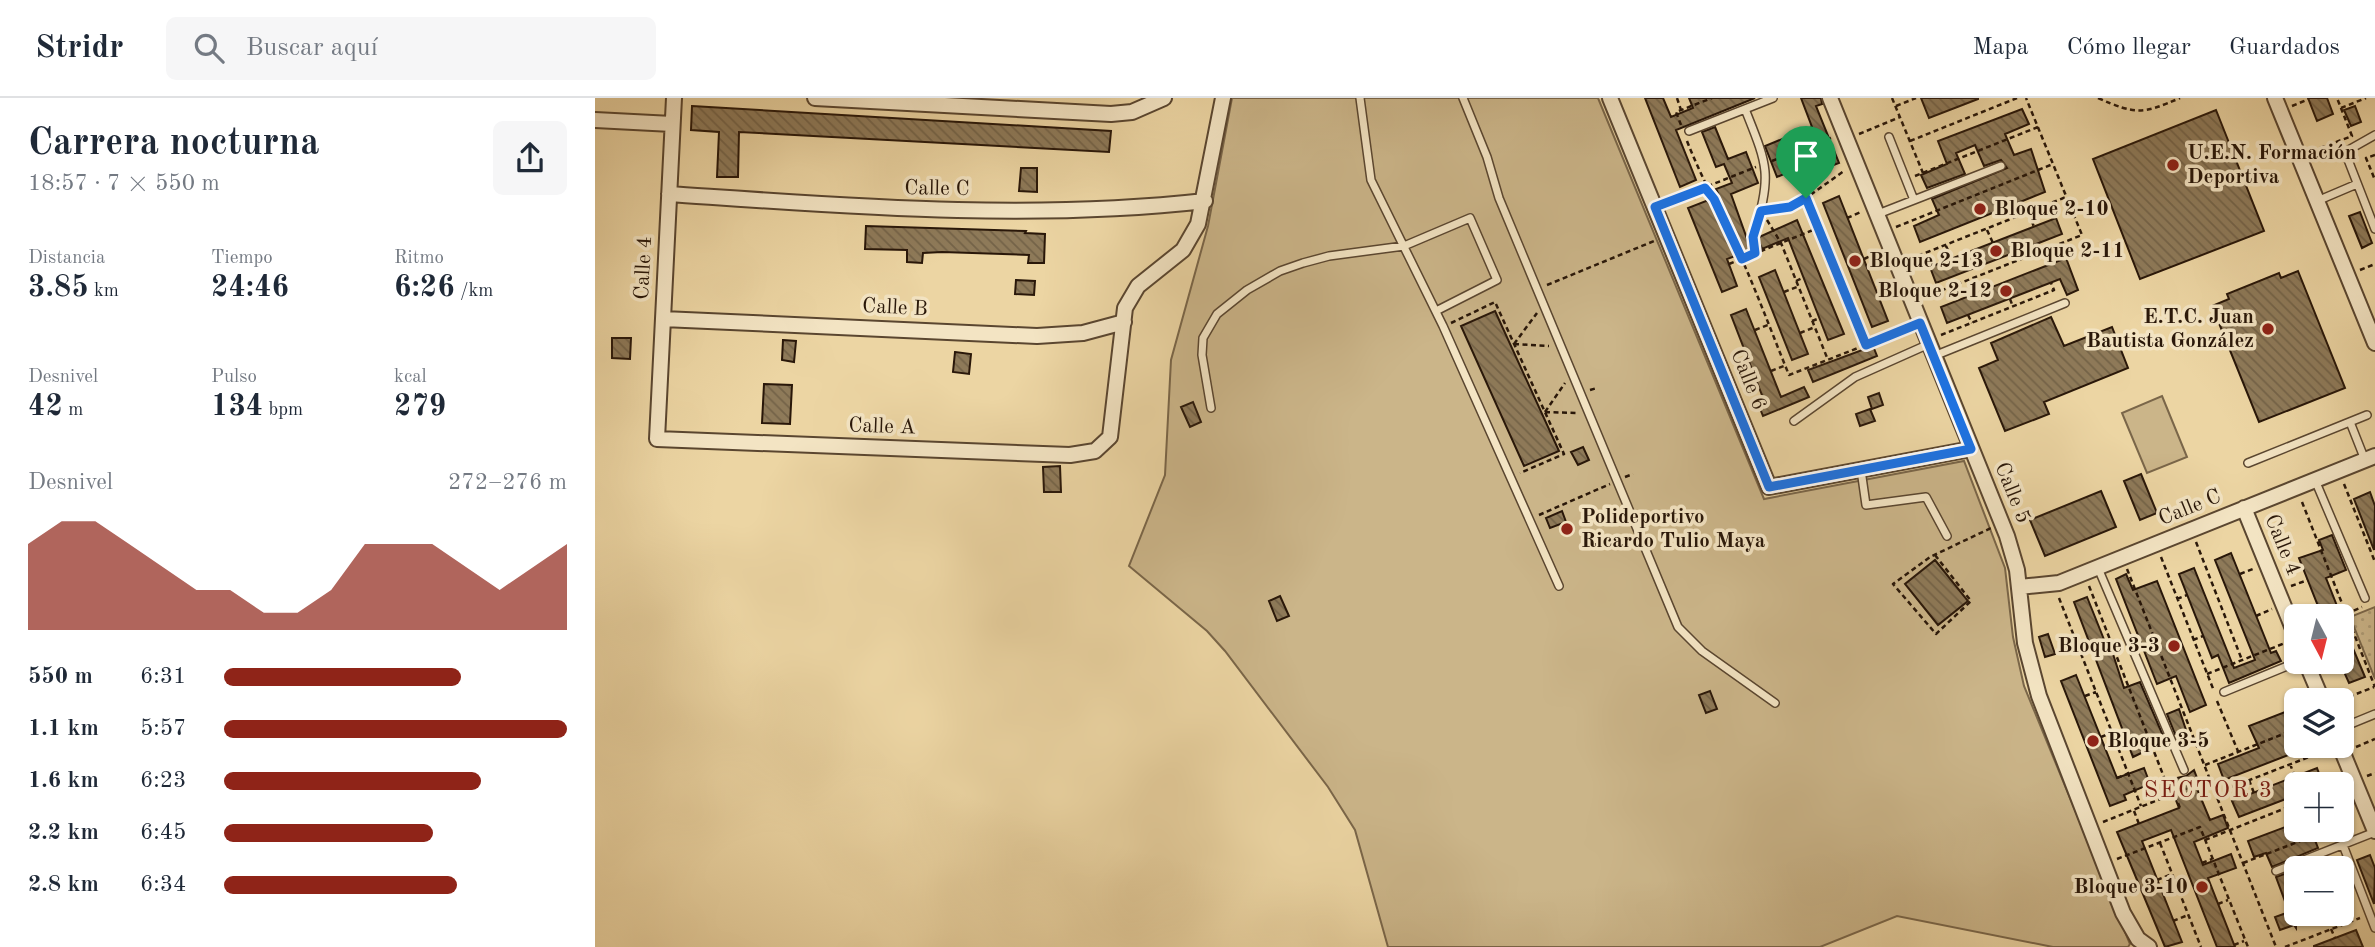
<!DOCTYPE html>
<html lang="es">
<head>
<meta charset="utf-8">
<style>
  :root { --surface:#fff; --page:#f6f6f7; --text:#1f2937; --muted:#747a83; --line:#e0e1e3; --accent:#8f2418 }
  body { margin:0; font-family:"Old Standard TT",serif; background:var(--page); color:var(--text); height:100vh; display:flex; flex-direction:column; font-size:26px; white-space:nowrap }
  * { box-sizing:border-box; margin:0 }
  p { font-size:23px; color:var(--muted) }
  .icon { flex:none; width:38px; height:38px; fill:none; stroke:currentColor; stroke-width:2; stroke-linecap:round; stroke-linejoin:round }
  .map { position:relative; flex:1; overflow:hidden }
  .side { display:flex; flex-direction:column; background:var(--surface); width:595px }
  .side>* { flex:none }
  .needle { width:46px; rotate:173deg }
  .fabs { position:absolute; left:1689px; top:506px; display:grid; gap:14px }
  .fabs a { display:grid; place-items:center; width:70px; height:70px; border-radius:10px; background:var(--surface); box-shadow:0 2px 5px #0004; font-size:35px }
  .pin { position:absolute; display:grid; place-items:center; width:60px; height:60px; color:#fff; margin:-72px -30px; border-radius:50% 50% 50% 0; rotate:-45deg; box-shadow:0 0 7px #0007 }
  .pin .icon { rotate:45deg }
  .round { display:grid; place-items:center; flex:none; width:74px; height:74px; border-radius:10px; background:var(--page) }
  .overview { display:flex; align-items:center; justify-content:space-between; height:119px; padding:0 28px }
  h1 { font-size:38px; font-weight:700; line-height:52px }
  .figures { display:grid; grid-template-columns:repeat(3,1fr); gap:10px; height:119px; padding:7px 28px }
  .figures div { display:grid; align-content:center }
  .figures b { font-size:30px; font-weight:700 }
  .figures small { font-size:19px; font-weight:400 }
  .figures p { font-size:19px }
  .chart { height:196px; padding:14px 28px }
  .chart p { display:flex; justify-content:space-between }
  .chart svg { width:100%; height:126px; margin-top:7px; fill:var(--accent); opacity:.7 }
  ul { padding:0 28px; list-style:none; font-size:23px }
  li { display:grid; grid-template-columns:112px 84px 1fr; align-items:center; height:52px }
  li i { height:18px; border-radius:9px; background:var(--accent) }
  header { display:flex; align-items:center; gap:42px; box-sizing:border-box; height:98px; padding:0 35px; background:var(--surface); border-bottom:2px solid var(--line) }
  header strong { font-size:33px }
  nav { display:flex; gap:38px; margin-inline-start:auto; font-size:24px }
  .search { width:490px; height:63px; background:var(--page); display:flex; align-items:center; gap:18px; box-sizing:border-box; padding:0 24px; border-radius:10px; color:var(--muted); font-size:26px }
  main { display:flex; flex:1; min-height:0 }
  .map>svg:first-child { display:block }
</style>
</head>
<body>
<header>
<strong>Stridr</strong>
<div class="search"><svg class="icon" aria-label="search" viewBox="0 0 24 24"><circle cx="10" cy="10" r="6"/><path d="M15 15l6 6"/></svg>Buscar aquí</div>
<nav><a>Mapa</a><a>Cómo llegar</a><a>Guardados</a></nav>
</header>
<main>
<section class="side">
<div class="overview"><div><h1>Carrera nocturna</h1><p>18:57 · 7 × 550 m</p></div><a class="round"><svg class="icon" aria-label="share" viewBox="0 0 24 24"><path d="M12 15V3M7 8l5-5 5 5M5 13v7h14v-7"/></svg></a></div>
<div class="figures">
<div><p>Distancia</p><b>3.85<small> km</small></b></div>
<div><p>Tiempo</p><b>24:46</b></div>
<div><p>Ritmo</p><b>6:26<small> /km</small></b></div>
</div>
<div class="figures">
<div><p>Desnivel</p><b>42<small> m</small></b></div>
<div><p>Pulso</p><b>134<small> bpm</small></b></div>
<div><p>kcal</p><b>279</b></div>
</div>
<div class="chart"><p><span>Desnivel</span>272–276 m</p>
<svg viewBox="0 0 160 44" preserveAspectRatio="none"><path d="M0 44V14L10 6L20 6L30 14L40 22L50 30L60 30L70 38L80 38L90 30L100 14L110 14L120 14L130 22L140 30L150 22L160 14V44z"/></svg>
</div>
<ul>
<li><b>550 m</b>6:31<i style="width:69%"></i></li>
<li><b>1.1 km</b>5:57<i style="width:100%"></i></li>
<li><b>1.6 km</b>6:23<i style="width:75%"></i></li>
<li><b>2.2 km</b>6:45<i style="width:61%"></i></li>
<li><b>2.8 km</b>6:34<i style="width:68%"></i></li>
</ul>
</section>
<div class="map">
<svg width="1780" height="849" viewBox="0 0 1780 849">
  <defs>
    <pattern id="green-dots" width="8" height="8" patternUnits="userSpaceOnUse" patternTransform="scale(1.75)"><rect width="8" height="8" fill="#cbb589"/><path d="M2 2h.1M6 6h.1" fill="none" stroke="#ae9b75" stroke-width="1.8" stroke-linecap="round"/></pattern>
    <pattern id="building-back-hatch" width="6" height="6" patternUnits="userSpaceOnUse" patternTransform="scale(1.75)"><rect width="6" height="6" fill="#8e7a59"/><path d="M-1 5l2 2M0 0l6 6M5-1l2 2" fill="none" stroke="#746348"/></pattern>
  </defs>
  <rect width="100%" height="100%" fill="#ecd5a3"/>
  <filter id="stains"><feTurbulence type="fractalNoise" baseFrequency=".00286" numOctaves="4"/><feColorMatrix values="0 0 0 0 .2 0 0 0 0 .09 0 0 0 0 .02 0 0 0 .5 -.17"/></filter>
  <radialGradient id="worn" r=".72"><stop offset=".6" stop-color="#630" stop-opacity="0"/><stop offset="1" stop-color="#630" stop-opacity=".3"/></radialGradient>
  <path fill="url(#green-dots)" stroke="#7a6649" stroke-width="2" d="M1780,509V581L1755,519Z"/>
  <path fill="#cbb589" stroke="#7a6649" stroke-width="2" d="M637,0H1003L1169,401L1369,363L1410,470L1418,539L1429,588L1535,846L1533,849H1458L1302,818L1225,849H793L760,732L733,689L630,553L612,533L534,468L570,377L576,262L613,128Z
    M1567,298L1592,359L1552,375L1527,315Z"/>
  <path fill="url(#building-back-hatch)" stroke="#291709" stroke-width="2" d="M1050,0H1068L1076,19L1098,10L1094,0H1160L1081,32L1101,82L1085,89Z
    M1206,0H1226L1227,6L1221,8L1244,65L1218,75L1214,65L1182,79L1170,48L1217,29Z
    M1326,0H1383V1L1334,20Z
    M1713,0H1732L1738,16L1722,23Z
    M97,8L516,33L514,54L144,34L143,79H122L124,34L96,32Z
    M1760,8L1766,24L1756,28L1749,12Z
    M1427,11L1434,26L1410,36L1419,57L1436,51L1450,94L1325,144L1319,128L1344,117L1337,101L1412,70L1406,62L1389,68L1380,47L1361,55L1370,76L1332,90L1326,77L1352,66L1343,43Z
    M1621,12L1669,133L1545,181L1498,61Z
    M1120,29L1133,61L1151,54L1163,85L1136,96L1156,152L1132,161L1142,188L1127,194L1093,110L1124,98L1121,91L1137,85L1129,66L1121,69L1107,34Z
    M426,70H442V94L424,93Z
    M1244,98L1293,223L1277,229L1228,105Z
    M1765,114L1777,145L1767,150L1754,118Z
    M1461,120L1467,136L1341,185L1335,169Z
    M1202,122L1249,236L1233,242L1193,140L1167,151L1162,140Z
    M271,128L431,133L430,135L450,136L449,165H433L434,157L347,154L328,155L327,165L312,164V152L270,151Z
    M1471,160L1483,192L1472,197L1465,181L1352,225L1346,209Z
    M1180,172L1213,256L1197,262L1164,179Z
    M1703,173L1750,290L1664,324L1617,208L1634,201L1632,196L1684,175L1686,180Z
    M421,182L440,183L439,197L420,196Z
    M1151,211L1186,299L1209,289L1214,299L1168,318L1164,308L1170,305L1136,217Z
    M900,213L964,353L929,368L866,228Z
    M1456,219L1469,248L1517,229L1533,270L1449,304L1454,316L1410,333L1384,270L1403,262L1396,245Z
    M17,240H36L35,261L17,260Z
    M188,242L201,243L199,264L187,262Z
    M1278,248L1282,258L1218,284L1213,272Z
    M360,254L376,256L374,276L358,274Z
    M169,286L197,287L195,326L167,325Z
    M1284,295L1288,307L1277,311L1273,299Z
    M598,304L606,324L595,329L586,309Z
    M1275,311L1280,323L1265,328L1261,316Z
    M988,349L994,362L983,367L976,354Z
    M465,368L466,394H449L448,369Z
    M1546,376L1562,415L1545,422L1529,383Z
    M1506,393L1521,429L1450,458L1435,422Z
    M1775,394L1780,408L1779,452L1759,401Z
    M967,413L971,424L955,430L951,420Z
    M1737,437L1751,472L1731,480L1746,518H1727L1704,460L1728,452L1724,442Z
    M1636,455L1676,555L1681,553L1686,563L1634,585L1623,557L1617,560L1584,476L1599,470L1639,570L1660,562L1620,462Z
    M1340,462L1373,503L1343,527L1310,486Z
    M1531,476L1538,492L1562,483L1611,607L1595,614L1581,578L1562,586L1521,481Z
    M685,498L694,518L682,523L674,503Z
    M1492,499L1514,554L1517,553L1529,590L1545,584L1569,640V644L1538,659L1479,504Z
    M1746,522L1770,579L1754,585L1746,567Z
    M1453,536L1460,556L1450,559L1444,539Z
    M1481,577L1522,680L1549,670L1555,686L1529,697L1531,702L1515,708L1466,583Z
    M1115,593L1122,611L1111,615L1104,597Z
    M1584,611L1591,632L1580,636L1572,616Z
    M1690,614L1701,641V654L1629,682L1623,666L1664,650L1654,628Z
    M1722,670L1728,686H1701V697L1644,719L1637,703Z
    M1599,672L1604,685L1600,686L1615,722L1628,717L1633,730L1599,744L1608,767L1636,756L1641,770L1613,780L1640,849H1622L1576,732L1547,743L1587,844L1570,849L1522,734L1584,710L1573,682L1591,678Z
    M1701,725V732H1716L1723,750L1677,769L1671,755L1659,759L1653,743Z
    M1775,757L1780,770L1779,806L1762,762Z
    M1692,775L1701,798V816H1726L1701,826V830L1699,827L1685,832L1680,819L1694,814L1681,779Z
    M1761,832L1768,849H1719V848Z"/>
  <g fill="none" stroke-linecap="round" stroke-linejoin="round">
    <g stroke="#5a4630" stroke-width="10">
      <path id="lane" d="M765,0L776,82L848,228L964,488
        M868,0L892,59L904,100L1083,529L1107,553L1180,605
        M1150,11C1171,64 1178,76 1160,132
        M1094,33L1178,0
        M1780,37L1750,54L1780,131
        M1294,39L1319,102
        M1722,103L1762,86
        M1283,116L1406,68
        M1339,258L1470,205
        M616,310L607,257L608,240L622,216L652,192L685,173L708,165L734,158L809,148L875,120L902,182L841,213
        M1199,323L1260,279L1334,246
        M1755,324L1770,362
        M1653,365L1772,317
        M1266,372L1271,407L1331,399L1352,438
        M1720,382L1770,500
        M1503,470L1589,672
        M1629,594L1702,564
        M1746,630L1780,616
        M1748,747L1780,830
        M1681,773L1780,734"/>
    </g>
    <g stroke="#5a4630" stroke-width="18">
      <path id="street" d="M79,0L62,341L475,357L500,353L515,339L530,210L543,188L588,152L603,126L628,0
        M220,0L516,16L537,14L569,0
        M1015,0L1174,389L1376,351
        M1235,0L1412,438L1422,472L1430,545L1444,598L1528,815L1543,841L1554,849
        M1680,0L1780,245
        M0,22L77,26
        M74,96C252,108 432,123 610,103
        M68,221L442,238L488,235L529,224
        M1649,410L1701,538
        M1424,489L1464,485L1780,358
        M1711,564L1727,602
        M1745,648L1780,733"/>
    </g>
    <path stroke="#291709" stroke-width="2.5" stroke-dasharray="5 3.5" stroke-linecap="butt" d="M1082,0L1086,12
      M1297,0L1328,75
      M1503,0C1541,17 1548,16 1585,0
      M1301,8L1321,0
      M1697,8L1714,1
      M1746,10L1771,0
      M1086,27L1081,14L1117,0
      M1264,36L1305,19
      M1092,43C1106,79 1124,111 1140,146C1160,189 1176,233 1194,277L1314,230
      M1315,43L1422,0
      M1717,53L1757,38L1742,0
      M1780,57L1771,60L1780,82
      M1177,63L1236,40
      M1320,78L1443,29
      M1211,100L1271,247
      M1073,104L1161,69
      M1177,113L1204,105L1249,73
      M1434,115L1439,129
      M1252,120L1266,114
      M1172,122L1186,145L1233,262
      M1301,129L1458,66
      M1392,132L1398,145
      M1158,142L1160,155
      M1351,148L1357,161
      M1269,161L1282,155
      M1315,161L1471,99
      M1134,166L1223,130
      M1765,172L1780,166
      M1201,183L1209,179
      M952,187L1059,143
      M1189,194L1202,189
      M1330,199L1487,137L1431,0
      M1285,201L1301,195
      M1415,201L1418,209
      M1373,217L1377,225
      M1217,223L1225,220
      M856,225L900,204L969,356L925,375
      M1160,232L1173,227
      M1205,235L1220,229
      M1346,237L1459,192L1456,185
      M919,246L954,248
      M919,246L942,215
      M1176,273L1189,268
      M995,292L1002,290
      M950,314L982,315
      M950,314L970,285
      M1030,379L1038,376
      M1749,386L1780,464
      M1707,404L1780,589
      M944,417L1015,386
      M1601,444L1647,562
      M1340,457L1376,503L1341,536L1298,486L1335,459L1396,430
      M1566,459L1619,593
      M1532,471L1681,849
      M1645,476L1658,471
      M1494,488L1576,697
      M1696,488L1713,482
      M1464,500L1546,708
      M1582,501L1592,497
      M1751,516L1767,509
      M1661,518L1677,511
      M1598,542L1608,538
      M1729,570L1745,564
      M1612,576L1690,545
      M1490,598L1501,594
      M1746,602L1779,589
      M1622,603L1645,658
      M1506,639L1516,635
      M1761,649L1780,641
      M1695,666L1700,679
      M1610,667L1701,631
      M1772,678L1780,675
      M1522,680L1532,676
      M1654,682L1659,695
      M1621,695L1732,652
      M1580,697L1585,710
      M1539,713L1544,726
      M1508,724L1615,681
      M1746,727L1760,722
      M1610,742L1701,706
      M1565,745L1606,849
      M1522,761L1605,729L1653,849
      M1607,765L1617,761
      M1648,765L1734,732
      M1562,782L1577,776
      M1623,806L1633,802
      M1578,823L1593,817
      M1736,831L1740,840
      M1639,847L1649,843
      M1690,849L1765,820"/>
    <use href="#lane" stroke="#f3e4c3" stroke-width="7"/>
    <use href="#street" stroke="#f3e4c3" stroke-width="14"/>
  </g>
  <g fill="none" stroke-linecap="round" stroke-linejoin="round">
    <g stroke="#fff" stroke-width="14">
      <path id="route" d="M1110,90L1119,101L1147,161L1160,155L1158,139L1166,113L1195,109L1211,100L1271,247L1325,225L1376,351L1174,389L1060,109Z"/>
    </g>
    <use href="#route" stroke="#1a73e8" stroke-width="9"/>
  </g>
  <g fill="#8f2418" stroke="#f3e4c3" stroke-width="2.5">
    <circle cx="1578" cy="67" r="7"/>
    <circle cx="1385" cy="111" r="7"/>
    <circle cx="1401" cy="153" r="7"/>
    <circle cx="1260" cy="163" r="7"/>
    <circle cx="1411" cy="193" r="7"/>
    <circle cx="1673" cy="231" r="7"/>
    <circle cx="972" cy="431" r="7"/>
    <circle cx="1579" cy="548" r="7"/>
    <circle cx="1498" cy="643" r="7"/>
    <circle cx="1607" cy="789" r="7"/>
  </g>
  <g text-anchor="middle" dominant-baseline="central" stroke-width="7" stroke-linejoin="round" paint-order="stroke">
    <g font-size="21" font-weight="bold" fill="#291709" stroke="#f3e4c3" text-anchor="start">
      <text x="1592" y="55">U.E.N. Formación<tspan x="1592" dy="24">Deportiva</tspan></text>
      <text x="1399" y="111">Bloque 2-10</text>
      <text x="1415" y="153">Bloque 2-11</text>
      <text x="1274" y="163">Bloque 2-13</text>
      <text x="1397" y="193" text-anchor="end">Bloque 2-12</text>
      <text x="1659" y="219" text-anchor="end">E.T.C. Juan<tspan x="1659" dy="24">Bautista González</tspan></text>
      <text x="986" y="419">Polideportivo<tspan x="986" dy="24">Ricardo Tulio Maya</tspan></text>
      <text x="1565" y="548" text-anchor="end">Bloque 3-3</text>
      <text x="1512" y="643">Bloque 3-5</text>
      <text x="1593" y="789" text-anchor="end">Bloque 3-10</text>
    </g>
    <g font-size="21" fill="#291709" stroke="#f3e4c3">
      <text transform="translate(342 91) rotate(1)">Calle C</text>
      <text transform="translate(49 170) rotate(-87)">Calle 4</text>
      <text transform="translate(300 210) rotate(3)">Calle B</text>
      <text transform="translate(1153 282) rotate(68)">Calle 6</text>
      <text transform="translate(287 329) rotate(2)">Calle A</text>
      <text transform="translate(1417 395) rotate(68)">Calle 5</text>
      <text transform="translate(1595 410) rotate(-22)">Calle C</text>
      <text transform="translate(1687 447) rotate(68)">Calle 4</text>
    </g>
    <g font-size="23" letter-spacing="2" fill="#7a1f14" stroke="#f3e4c3">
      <text x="1614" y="692">SECTOR 3</text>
    </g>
  </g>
  <rect width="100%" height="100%" filter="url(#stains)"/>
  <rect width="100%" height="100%" fill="url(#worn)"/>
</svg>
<div class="fabs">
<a><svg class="needle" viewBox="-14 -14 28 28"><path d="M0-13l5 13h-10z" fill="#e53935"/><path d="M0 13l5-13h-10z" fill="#747a83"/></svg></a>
<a><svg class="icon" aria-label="layers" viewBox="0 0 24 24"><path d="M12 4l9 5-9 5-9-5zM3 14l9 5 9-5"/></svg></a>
<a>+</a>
<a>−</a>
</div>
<div class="pin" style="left:1211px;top:100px;background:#1e9e55"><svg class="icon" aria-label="arrive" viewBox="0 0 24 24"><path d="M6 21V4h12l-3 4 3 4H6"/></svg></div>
</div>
</main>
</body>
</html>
